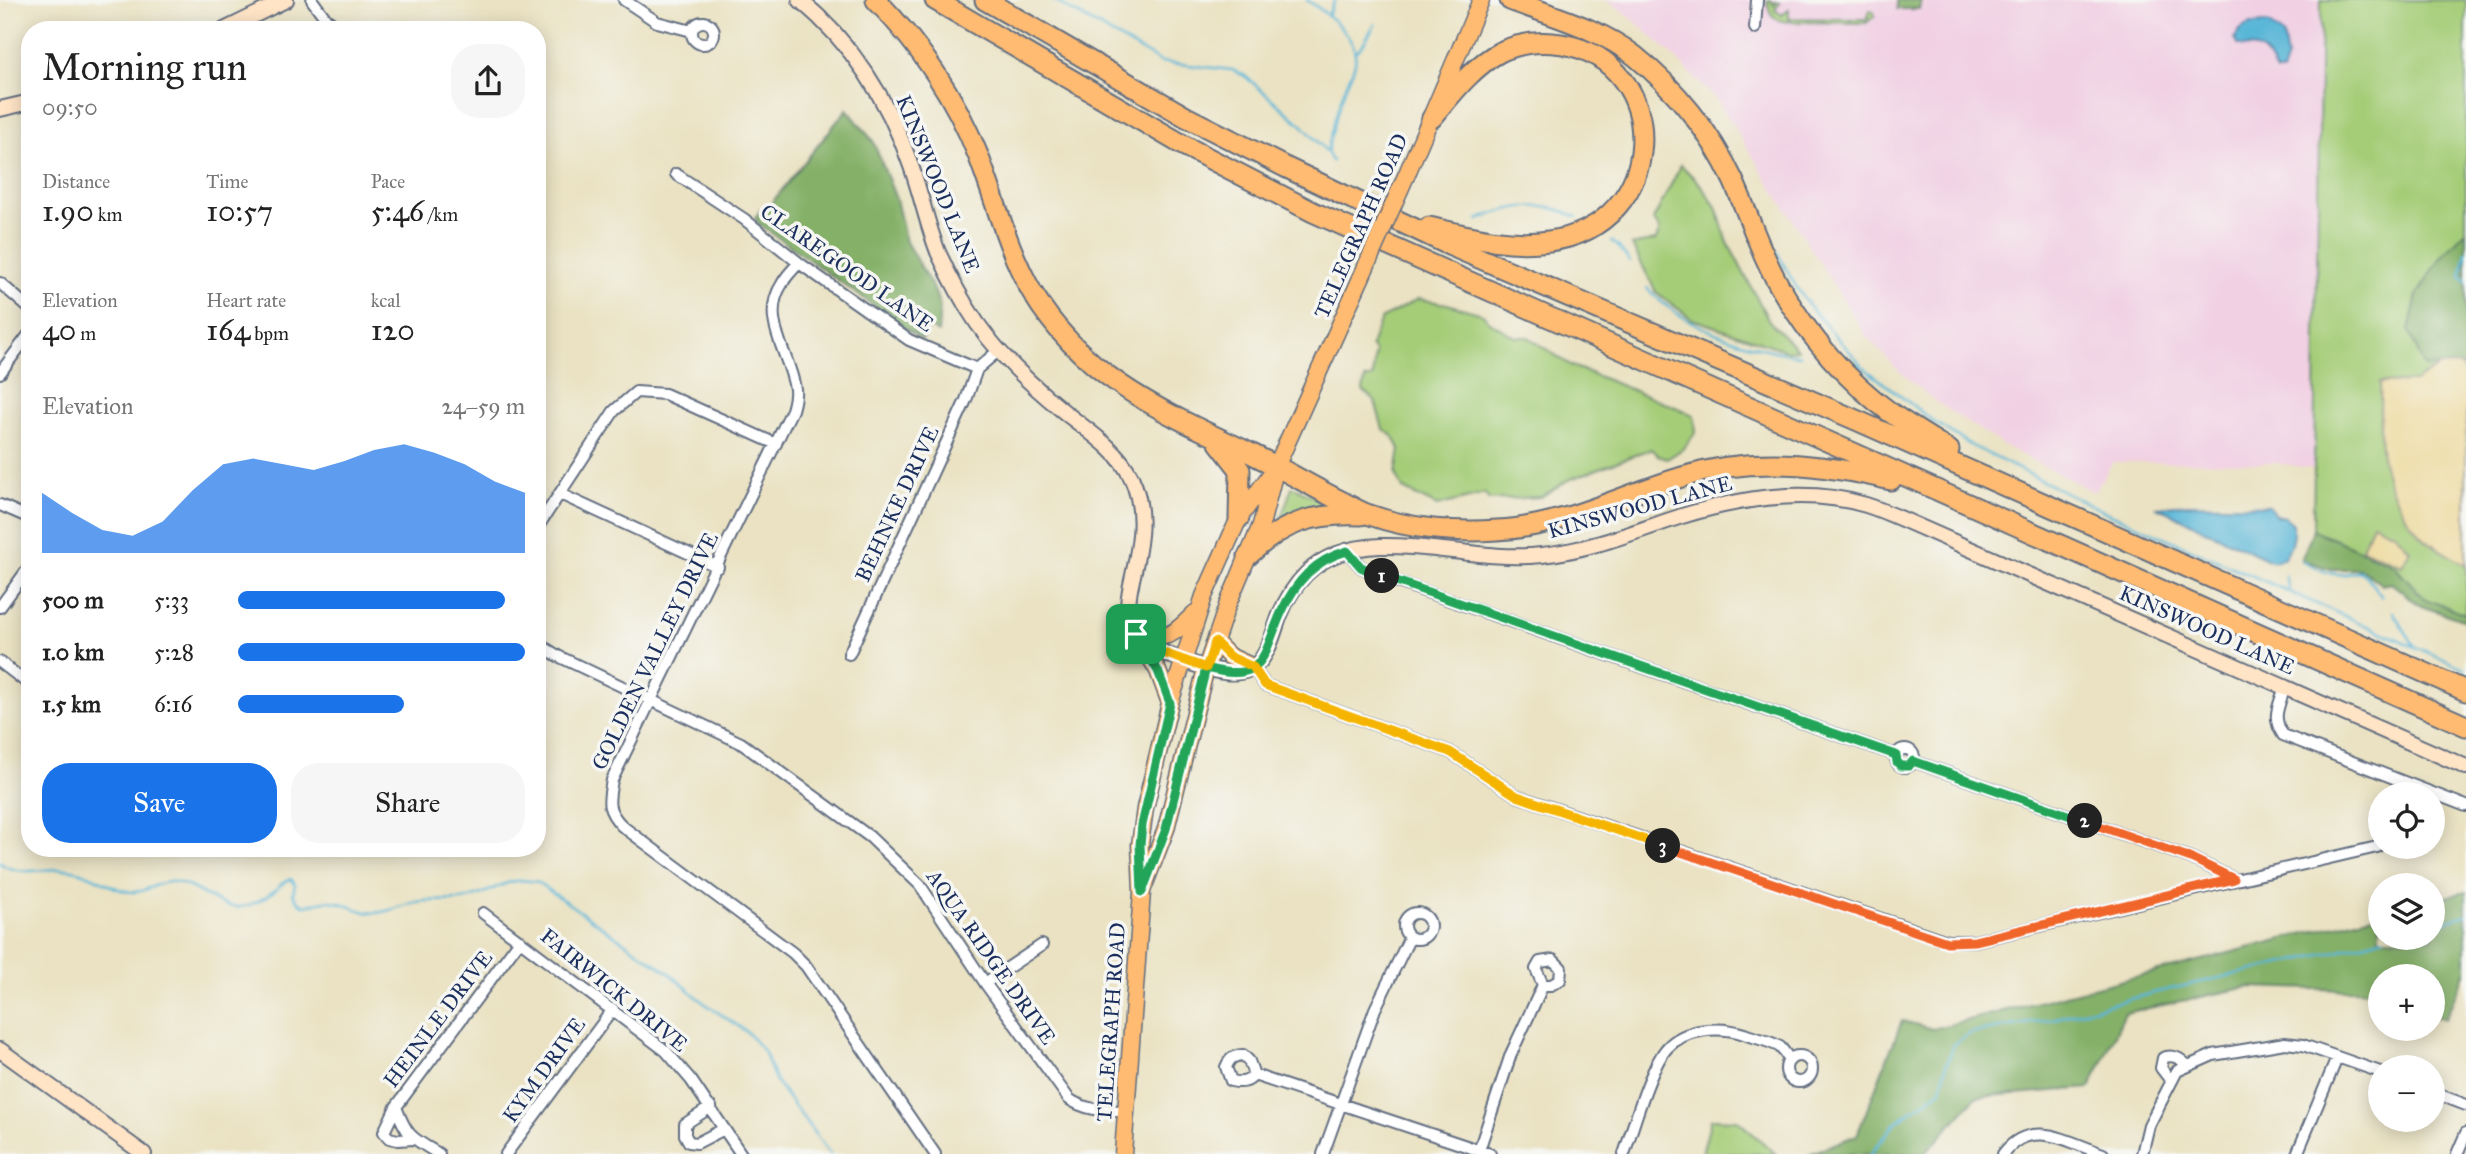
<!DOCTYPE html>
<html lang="en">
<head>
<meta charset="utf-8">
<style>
  :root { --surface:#fff; --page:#f6f6f6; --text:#222; --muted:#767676; --accent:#1a73e8 }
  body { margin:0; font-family:"IM FELL Great Primer",serif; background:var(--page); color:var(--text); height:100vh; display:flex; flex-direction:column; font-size:26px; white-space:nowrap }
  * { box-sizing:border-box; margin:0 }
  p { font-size:23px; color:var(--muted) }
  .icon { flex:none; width:38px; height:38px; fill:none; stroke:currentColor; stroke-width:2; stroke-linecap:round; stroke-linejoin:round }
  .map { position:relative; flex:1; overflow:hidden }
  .side { position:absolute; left:21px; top:21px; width:525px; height:836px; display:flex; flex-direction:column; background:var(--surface); border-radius:28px; box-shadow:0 4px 18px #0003 }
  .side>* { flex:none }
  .tools { position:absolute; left:2368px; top:782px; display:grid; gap:14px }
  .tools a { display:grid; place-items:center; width:77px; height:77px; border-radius:50%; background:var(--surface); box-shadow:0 4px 18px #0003; font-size:35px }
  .pin { position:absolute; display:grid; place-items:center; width:60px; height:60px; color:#fff; margin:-30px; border-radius:14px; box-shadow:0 4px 10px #0006 }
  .km { position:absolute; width:35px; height:35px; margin:-18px; border-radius:50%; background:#222; color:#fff; font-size:19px; line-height:35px; text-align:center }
  .round { display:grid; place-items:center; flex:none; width:74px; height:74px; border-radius:28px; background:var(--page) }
  .headline { display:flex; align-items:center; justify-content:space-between; height:119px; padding:0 21px }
  h1 { font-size:38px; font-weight:600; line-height:52px }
  .metrics { display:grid; grid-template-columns:repeat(3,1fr); gap:10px; height:119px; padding:7px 21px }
  .metrics div { display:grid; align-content:center }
  .metrics b { font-size:30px; font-weight:600 }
  .metrics small { font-size:19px; font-weight:400 }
  .metrics p { font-size:19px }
  .chart { height:196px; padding:14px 21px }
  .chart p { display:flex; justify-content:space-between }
  .chart svg { width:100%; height:126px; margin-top:7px; fill:var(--accent); opacity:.7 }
  .action { display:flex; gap:14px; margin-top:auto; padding:14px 21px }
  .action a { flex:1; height:80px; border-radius:28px; background:var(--accent); color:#fff; font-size:28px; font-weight:600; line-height:80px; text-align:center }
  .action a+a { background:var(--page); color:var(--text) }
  ul { padding:0 21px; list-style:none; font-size:23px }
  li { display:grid; grid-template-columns:112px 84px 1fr; align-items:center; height:52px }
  li i { height:18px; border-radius:9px; background:var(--accent) }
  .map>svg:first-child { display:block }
</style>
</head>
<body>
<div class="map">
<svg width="2466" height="1154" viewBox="0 0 2466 1154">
  <rect width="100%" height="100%" fill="#f6f6f2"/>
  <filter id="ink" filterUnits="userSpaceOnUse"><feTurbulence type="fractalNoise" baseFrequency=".0143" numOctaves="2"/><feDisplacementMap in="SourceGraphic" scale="14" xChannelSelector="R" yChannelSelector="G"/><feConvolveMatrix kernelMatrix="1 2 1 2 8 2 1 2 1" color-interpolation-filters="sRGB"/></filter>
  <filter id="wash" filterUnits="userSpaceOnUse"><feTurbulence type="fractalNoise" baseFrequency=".00686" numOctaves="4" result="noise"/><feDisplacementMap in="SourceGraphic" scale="28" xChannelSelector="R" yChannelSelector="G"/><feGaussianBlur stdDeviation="1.57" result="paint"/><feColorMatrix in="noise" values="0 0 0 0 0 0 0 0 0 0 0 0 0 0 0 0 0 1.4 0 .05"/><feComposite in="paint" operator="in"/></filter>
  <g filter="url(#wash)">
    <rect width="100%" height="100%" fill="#eae2c2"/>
    <path fill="#f1d0e3" d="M1606,0H2321L2314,469L2277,463L2113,462L2094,492L2006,447L1936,402L1899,371L1866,336L1719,103L1670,53L1623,11Z"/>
    <path fill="#a5cd78" stroke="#607e6b" stroke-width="2" d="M1771,0L1774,5L1775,2H1780L1775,10L1782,15L1789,9V18L1867,19L1870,10L1873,11L1875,16L1866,23L1791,22L1789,19L1788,22C1775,21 1768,14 1767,1Z
      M2321,0H2466V614L2425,600L2394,565L2313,530Z
      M1681,165L1700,184L1716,207L1728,243L1769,321L1798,350L1788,351L1692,319L1656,292L1632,245L1656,240L1660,229L1653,220Z
      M1418,299L1447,304L1483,314L1489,322L1516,337H1528L1572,366L1685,411L1694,416L1696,432L1684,448L1667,459L1658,456L1651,449L1568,480L1541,497L1489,500L1485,494L1437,506L1403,489L1396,474L1400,449L1394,437L1383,429L1375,401L1363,391L1365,379L1373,377L1375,352L1371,346L1381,319Z
      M1292,487H1294L1332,506L1280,521Z
      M1711,1119L1737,1120L1776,1154H1702Z"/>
    <path fill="#84b068" stroke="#507063" stroke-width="2" d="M1897,0H1921L1919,9H1897Z
      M847,109L873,141L896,199L906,242L934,290L940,306L938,333L929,327L922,340L759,224L755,218L762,208L766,210Z
      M2466,231V365L2424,367L2409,330L2417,295L2442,256Z
      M2313,530L2394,565L2425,599L2466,614V621L2421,606L2391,583L2382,585L2361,569H2331L2301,560Z
      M2466,892V971L2445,1019L2433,1014L2432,976H2380V991L2248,987L2125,1013L2090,1088L1976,1097L1925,1154H1809L1857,1135L1902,1021L1933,1029L2380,914V938H2432L2433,900Z"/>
    <path fill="#eeda9e" stroke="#84847e" stroke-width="2" d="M2460,365L2466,376V565C2451,556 2433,548 2421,535C2399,512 2384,479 2381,448C2379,426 2381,404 2380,383L2415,382L2439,366Z
      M2372,523L2396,534L2410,550L2402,565L2362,549Z"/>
    <path fill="#59b6d7" stroke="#3a729a" stroke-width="2" d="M2268,23L2283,35L2287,57L2282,72H2276C2271,63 2267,52 2256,48C2249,46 2245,49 2238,45L2235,38C2242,22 2253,24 2268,23Z
      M2185,504L2269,506L2275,515L2285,517L2293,524C2294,539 2289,564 2271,561L2157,507Z"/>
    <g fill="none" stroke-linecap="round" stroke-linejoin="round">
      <path stroke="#59b6d7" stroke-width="2.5" d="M1053,0L1161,62L1232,70L1245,76L1303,126L1327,152
        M1307,0C1325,12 1360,38 1355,63C1353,73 1346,83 1343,94C1336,113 1332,133 1327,152L1332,161
        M1328,15L1335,0
        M1355,52L1362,46L1375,24
        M1478,220C1511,205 1544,200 1577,217
        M1611,241L1618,246L1630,262
        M1776,250C1789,275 1802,300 1822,321C1836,337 1850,351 1863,367
        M2466,252L2461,276L2466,281
        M1647,288C1684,329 1748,347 1800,356
        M1849,363L1863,367L1934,422L1972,446L2099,509L2466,669
        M2301,561C2323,571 2334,579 2359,571L2366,576L2382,597
        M2285,575L2288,589
        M2393,612L2414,645
        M0,863C23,879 48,865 73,870C94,873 113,892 134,892C149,891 160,880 175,882C199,886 215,908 240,907C251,906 265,898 274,891C280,886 283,881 291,879L295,884L293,894C306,916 312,899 330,901C342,902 354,909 366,912C386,916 403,903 423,901C437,900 452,902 466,899C494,893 506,875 537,882L668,972L704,1003L747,1032L765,1053L775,1080L830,1154
        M2432,925L2466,915
        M1871,1154L1895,1123L1941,1090L1946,1065L1954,1044L1971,1033L2053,1019L2153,993L2325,954L2385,938"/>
    </g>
  </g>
  <g filter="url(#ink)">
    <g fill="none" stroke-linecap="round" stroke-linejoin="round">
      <g stroke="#636e81" stroke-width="14">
        <path id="street" d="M312,0L326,19L341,30
          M624,0L657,22L692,31
          M692 33a11 11 0 1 1 22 0a11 11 0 1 1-22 0Z
          M1755,28L1757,0
          M676,174L744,219L799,263L909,340L977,369
          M799,263C793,269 786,276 782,284C759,319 790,354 795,389C796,396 794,403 792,410L612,780C608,803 606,809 622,826L793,953L806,966L935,1154
          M0,283L30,309
          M0,373L30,333
          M560,494L718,567
          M0,505L30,518
          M537,528L614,411L636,392L665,394L776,444
          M1347,551L1361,567L1395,581L1896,755
          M0,607L30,566
          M537,643L558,656L741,743L870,837L920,885L985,983L1069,1099C1086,1111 1105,1110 1125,1111
          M849,654L966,400L977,369L998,351
          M0,662L30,685
          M1253,667L1265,685L1450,752L1517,796L1947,941H1975L2377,847
          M2285,687C2279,706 2271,717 2283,735L2466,806
          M1896 758a9 9 0 1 1 18 0a9 9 0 1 1-18 0Z
          M1913,761L2191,858L2234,879
          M1404 926a13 13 0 1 1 26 0a13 13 0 1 1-26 0Z
          M483,913L666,1051L691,1080L741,1154
          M985,983L1042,945
          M1243,1055L1249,1061L1254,1075C1248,1083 1241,1083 1231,1081L1226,1067C1230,1058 1233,1056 1243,1055Z
          M1786 1069a13 13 0 1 1 26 0a13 13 0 1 1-26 0Z
          M1254,1075L1490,1154
          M2171,1081L2161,1068L2163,1058C2172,1054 2181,1058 2187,1066
          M2432,1092L2466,1105
          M396,1107L384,1132L389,1138L398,1140L413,1139
          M711,1107L685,1124V1135L689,1142L697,1143L724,1129
          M1479,1150L1511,1054L1543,985L1536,969L1540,962L1553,960L1561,968L1560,980L1551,985H1543
          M439,1154C412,1138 407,1137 396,1107L520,940
          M506,1154L613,1009
          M1323,1154L1375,1009L1409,939
          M1624,1154C1633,1128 1650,1067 1667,1048C1685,1028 1720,1026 1744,1034C1754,1038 1771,1041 1780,1047C1783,1050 1787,1056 1790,1060
          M2003,1154C2031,1117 2068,1142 2103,1154
          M2142,1154L2149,1125L2177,1071L2213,1055L2285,1043L2303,1045L2380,1072
          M2297,1154L2337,1058
          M2457,1154L2466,1133"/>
      </g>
      <g stroke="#636e81" stroke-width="18">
        <path id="secondary" d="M800,0C854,45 889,101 911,166C921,194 927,224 938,252C949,276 962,301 977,323C1000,356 1030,384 1062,410C1086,430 1117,448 1131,477C1147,511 1140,545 1132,580C1129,593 1126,608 1129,621C1134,639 1155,649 1171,656C1189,662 1207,670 1225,672C1266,677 1269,643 1280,615C1286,600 1295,585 1306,574C1326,554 1353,547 1380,546C1434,544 1487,561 1542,555C1591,550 1636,531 1682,516C1741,498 1806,487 1866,505C1882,510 1897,517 1911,523L2466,767
          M224,30L286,0
          M0,109L30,102
          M0,1050L144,1154"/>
      </g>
      <g stroke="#636e81" stroke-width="19">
        <path id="primary" d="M1406,176L1481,0
          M1136,633L1158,671L1170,703
          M1136,633C1167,642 1173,635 1195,613
          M1215,642L1229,656L1253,667
          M1142,891L1166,829L1206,668L1227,606L1261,525L1276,467L1361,278
          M1123,1154L1142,892L1140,845L1145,808L1170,703L1204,596L1239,518L1276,467"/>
      </g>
      <g stroke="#636e81" stroke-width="23">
        <path id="highway" d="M876,0C919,44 955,97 978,155C996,201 1007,249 1032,292C1084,379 1163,412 1250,453C1281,468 1311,486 1341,501C1351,506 1360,512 1370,515C1409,529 1456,533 1497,530C1563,527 1619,496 1682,477C1752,456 1820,463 1891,480
          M935,0L1183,145L1313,212L2466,726
          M985,0L1186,117L1285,167L1451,246L1856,420L2466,691
          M1510,0C1552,16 1599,28 1635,56C1676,89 1711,133 1733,180C1749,215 1760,253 1780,287C1808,335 1846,380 1891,413C1910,426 1930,438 1949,450
          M1429,227C1468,236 1508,247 1549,241C1668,226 1673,63 1562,44C1542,41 1519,43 1500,52C1472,67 1452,94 1432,118
          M1219,443L1240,470L1239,518
          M1248,556C1283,522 1313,513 1361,515"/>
      </g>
      <use href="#street" stroke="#fff" stroke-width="10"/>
      <use href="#secondary" stroke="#ffe4c6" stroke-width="14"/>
      <use href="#primary" stroke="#ffbb71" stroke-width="16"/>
      <use href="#highway" stroke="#ffbb71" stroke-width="19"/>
      <g stroke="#636e81" stroke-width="19" stroke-linecap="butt">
        <path id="primary-bridge" d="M1361,278L1406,176"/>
      </g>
      <use href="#primary-bridge" stroke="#ffbb71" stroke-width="16"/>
    </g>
  </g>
  <g fill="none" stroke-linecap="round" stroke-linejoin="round" filter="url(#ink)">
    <g stroke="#fff" stroke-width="14">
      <path id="split-1" d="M1136,634L1158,671L1170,703L1142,825L1140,845L1142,892L1166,829L1206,668C1267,685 1262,654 1282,611C1296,581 1315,560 1347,551L1361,567L1382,576"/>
    </g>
    <g stroke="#fff" stroke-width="14">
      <path id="split-2" d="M1382,576L1896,755L1897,762L1901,766H1909L1913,761L2085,821"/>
    </g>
    <g stroke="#fff" stroke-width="14">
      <path id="split-3" d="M1663,846L1947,942L1975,941L2234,879L2191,858L2085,821"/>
    </g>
    <g stroke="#fff" stroke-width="14">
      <path id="split-4" d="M1136,634L1161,652L1206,668L1215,642L1229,656L1253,667L1265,685L1450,752L1517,796L1663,846"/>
    </g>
    <use href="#split-1" stroke="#22a559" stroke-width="9"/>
    <use href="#split-2" stroke="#22a559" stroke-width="9"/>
    <use href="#split-3" stroke="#f0652b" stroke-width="9"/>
    <use href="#split-4" stroke="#f5b400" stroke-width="9"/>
  </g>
  <g text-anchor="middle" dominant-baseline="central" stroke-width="7" stroke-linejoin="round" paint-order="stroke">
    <g font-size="21" fill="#1b2f5e" stroke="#f6f6f2">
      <text transform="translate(938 184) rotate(68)">KINSWOOD LANE</text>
      <text transform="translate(1361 226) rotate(-66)">TELEGRAPH ROAD</text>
      <text transform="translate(847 268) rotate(35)">CLAREGOOD LANE</text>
      <text transform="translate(897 504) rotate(-65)">BEHNKE DRIVE</text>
      <text transform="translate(1640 507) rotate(-15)">KINSWOOD LANE</text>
      <text transform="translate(2207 630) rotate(24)">KINSWOOD LANE</text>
      <text transform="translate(655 651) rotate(-64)">GOLDEN VALLEY DRIVE</text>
      <text transform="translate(991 957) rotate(55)">AQUA RIDGE DRIVE</text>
      <text transform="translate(614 990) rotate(39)">FAIRWICK DRIVE</text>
      <text transform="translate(438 1019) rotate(-53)">HEINLE DRIVE</text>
      <text transform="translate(1111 1022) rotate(-86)">TELEGRAPH ROAD</text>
      <text transform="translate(544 1070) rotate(-54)">KYM DRIVE</text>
    </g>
  </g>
</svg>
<div class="tools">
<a><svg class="icon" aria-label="locate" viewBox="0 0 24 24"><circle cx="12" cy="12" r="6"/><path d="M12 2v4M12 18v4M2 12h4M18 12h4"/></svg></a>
<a><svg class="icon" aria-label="layers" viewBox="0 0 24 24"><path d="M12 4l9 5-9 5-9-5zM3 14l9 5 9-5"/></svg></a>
<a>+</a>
<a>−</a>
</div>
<div class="pin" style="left:1136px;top:634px;background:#1e9e55"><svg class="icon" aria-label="arrive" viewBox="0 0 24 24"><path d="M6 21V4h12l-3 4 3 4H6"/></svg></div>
<b class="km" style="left:1382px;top:576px">1</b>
<b class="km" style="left:2085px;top:821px">2</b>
<b class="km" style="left:1663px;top:846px">3</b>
<section class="side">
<div class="headline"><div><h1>Morning run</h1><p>09:50</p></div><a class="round"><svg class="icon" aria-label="share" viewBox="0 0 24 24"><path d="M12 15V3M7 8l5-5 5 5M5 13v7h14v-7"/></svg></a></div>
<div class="metrics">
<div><p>Distance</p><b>1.90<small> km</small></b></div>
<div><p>Time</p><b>10:57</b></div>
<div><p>Pace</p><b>5:46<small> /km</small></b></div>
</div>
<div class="metrics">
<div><p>Elevation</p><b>40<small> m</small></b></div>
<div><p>Heart rate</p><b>164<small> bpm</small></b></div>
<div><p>kcal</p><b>120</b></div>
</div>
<div class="chart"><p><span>Elevation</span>24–59 m</p>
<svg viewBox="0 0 160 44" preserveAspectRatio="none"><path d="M0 44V23L10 30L20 36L30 38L40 33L50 22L60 13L70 11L80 13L90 15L100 12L110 8L120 6L130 9L140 13L150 19L160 23V44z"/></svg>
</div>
<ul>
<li><b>500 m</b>5:33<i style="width:93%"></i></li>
<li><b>1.0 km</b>5:28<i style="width:100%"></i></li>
<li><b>1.5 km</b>6:16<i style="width:58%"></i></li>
</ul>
<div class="action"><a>Save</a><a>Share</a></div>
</section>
</div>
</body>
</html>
